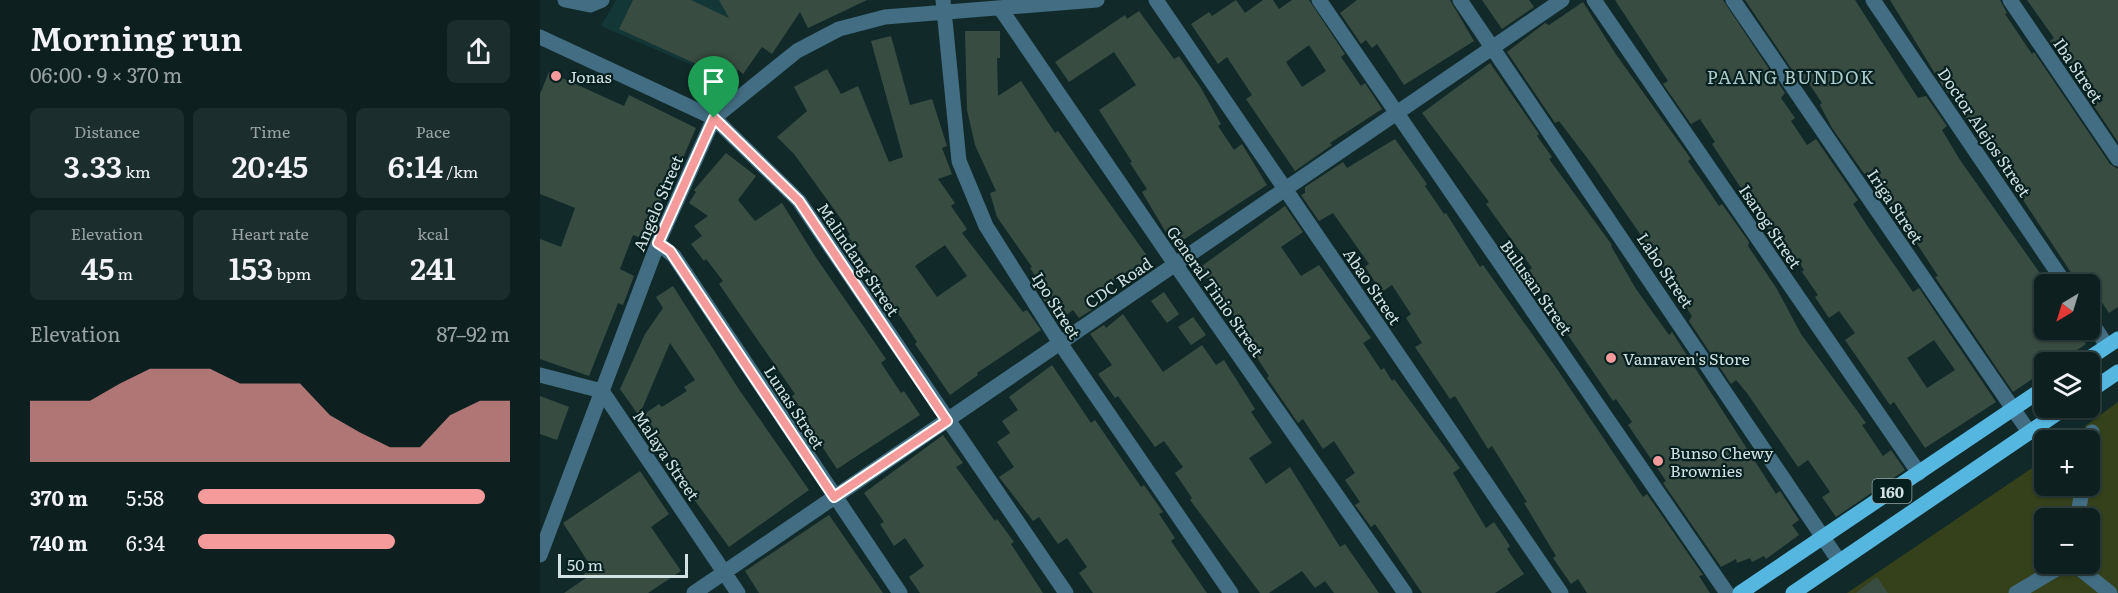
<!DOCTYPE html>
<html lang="en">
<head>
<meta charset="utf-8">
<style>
  :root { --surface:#0d201f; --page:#1b2d2c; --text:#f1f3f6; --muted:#9aa3a4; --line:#2d3e3d; --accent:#f59b9b }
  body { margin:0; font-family:Literata,serif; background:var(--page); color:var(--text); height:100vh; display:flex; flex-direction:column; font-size:22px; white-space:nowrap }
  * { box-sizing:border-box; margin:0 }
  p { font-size:20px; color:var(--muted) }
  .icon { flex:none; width:33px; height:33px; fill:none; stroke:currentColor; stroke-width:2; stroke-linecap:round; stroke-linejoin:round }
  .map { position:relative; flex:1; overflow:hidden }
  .drawer { display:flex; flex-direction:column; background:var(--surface); width:540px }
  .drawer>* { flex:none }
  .needle { width:39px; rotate:218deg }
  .controls { position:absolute; left:1494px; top:274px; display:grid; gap:12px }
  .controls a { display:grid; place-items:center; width:66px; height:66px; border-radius:9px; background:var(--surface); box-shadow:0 2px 4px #0004,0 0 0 2px var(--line); font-size:30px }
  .scale { position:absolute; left:18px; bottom:15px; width:130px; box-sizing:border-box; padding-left:6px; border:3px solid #d2e1e1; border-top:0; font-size:16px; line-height:21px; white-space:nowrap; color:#d2e1e1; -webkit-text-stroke:4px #062020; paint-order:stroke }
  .pin { position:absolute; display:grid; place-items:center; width:51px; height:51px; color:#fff; margin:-62px -26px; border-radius:50% 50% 50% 0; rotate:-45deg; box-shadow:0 0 6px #0007 }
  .pin .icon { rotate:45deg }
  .round { display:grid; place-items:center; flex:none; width:63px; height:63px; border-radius:9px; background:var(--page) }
  .summary { display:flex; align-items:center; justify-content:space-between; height:102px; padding:0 30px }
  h1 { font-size:33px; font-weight:600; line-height:45px }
  .figures { display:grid; grid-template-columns:repeat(3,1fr); gap:9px; height:102px; padding:6px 30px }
  .figures div { display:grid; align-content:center; border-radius:9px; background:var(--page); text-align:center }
  .figures b { font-size:30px; font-weight:600 }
  .figures small { font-size:16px; font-weight:400 }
  .figures p { font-size:16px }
  .chart { height:168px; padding:12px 30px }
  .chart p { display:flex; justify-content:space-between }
  .chart svg { width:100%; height:108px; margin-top:6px; fill:var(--accent); opacity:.7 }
  ul { padding:0 30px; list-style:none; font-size:20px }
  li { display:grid; grid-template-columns:96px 72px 1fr; align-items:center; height:45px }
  li i { height:15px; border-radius:8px; background:var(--accent) }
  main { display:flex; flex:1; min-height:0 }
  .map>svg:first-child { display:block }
</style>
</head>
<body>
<main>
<section class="drawer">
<div class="summary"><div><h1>Morning run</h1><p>06:00 · 9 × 370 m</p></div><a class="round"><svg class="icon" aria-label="share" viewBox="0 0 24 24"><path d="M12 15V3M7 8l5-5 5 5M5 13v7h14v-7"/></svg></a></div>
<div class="figures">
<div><p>Distance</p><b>3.33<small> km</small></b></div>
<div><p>Time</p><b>20:45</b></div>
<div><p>Pace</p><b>6:14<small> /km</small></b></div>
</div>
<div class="figures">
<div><p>Elevation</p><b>45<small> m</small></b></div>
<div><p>Heart rate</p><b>153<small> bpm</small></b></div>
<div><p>kcal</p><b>241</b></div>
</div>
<div class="chart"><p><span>Elevation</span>87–92 m</p>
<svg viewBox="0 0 160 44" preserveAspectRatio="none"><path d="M0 44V19L10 19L20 19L30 12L40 6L50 6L60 6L70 12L80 12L90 12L100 25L110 32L120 38L130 38L140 25L150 19L160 19V44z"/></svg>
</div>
<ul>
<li><b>370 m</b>5:58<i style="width:92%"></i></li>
<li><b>740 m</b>6:34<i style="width:63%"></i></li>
</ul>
</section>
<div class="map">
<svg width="1578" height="593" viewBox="0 0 1578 593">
  <rect width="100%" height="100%" fill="#112a29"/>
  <path fill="#133636" d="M76,0H200L161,69L61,26Z"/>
  <path fill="#34411a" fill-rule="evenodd" d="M1578,402V593H1307L1504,460V486H1550V441H1533L1546,432L1545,426ZM1504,519H1550V564H1504Z"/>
  <path fill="#394c41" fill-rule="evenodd" d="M93,0H151L189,18L179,0H327L268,28L260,12L232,54L222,47L203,74L198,70L179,98L154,80L163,67L79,29Z
    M696,0L705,13L723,0H733L739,9L752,0H769L805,54L801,57L821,86L825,83L842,109L790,143L792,145L755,171L706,99L712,95L687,57L678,64L651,24L669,12L672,16ZM769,45L786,71L762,87L746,62Z
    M817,0H910L934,41L864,85L837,44L832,48L826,40L821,44L800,13Z
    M942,0H989L994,7L962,29Z
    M1075,0H1183L1245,93L1241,98L1255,118L1251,121L1267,145L1276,139L1318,200L1313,204L1328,227L1373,292L1379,288L1456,402L1385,448L1354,402L1350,405L1305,340L1315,333L1299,311L1289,318L1275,297L1278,295L1262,272L1264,270L1249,248L1244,251L1228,229L1172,144L1175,142L1160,119L1151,124L1123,84L1128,81ZM1394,340L1415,370L1387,388L1367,358Z
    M1205,0H1315L1378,98L1386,96L1407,126L1402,130L1420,160L1504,279V330H1537L1546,344L1518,363H1504V371L1473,392L1395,277L1398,276L1370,233L1353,211L1351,212L1292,128L1280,105L1282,103L1266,79L1261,83Z
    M1350,0H1460L1467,13L1465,14L1492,54L1494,52L1570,164L1578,169V307L1569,313L1542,272L1534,277L1448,147L1402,85Z
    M1487,0H1578V142L1510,41L1514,38Z
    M1043,2L1075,53L1151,159L1148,161L1162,181L1179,206L1182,204L1209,242L1208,246L1237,289L1261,334L1326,423L1322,425L1343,456L1351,450L1365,470L1296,517L1282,497L1290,492L1268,460L1258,467L1207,393L1196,380L1191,384L1149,321L1152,316L1124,274L1127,273L1051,163L1019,121L1015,123L967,52L1005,23L1009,25Z
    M599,11L634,59L639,56L661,88L681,124L678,126L694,150L702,144L727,185L634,246L602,192L607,189L590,163L592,162L559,110L596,85L574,52L529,82L515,62L585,15L587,19Z
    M425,31H460V58H457L458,96L481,81L515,133L518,131L610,260L593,272L591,269L546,300L553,309L539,318L533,310L518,321L503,299L508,295L490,268L492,267L457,217L450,193L456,191L435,145L427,110Z
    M351,36L370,105L392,99L407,146L402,148L412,174L398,179L415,203L411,206L427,229L422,233L483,312L487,310L501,330L437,373L438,375L410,395L375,344L377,342L362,319L322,268L328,264L308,236L310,235L301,219L254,154L237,137L267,111L254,87L287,69L301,94L318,86L349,162L363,157L331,41ZM405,245L427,276L397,297L375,266Z
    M950,63L999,134L997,136L1012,157L1009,159L1072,245L1071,246L1096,289L1129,335L1132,332L1236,494L1240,491L1259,520L1252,525L1259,535L1226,559L1224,556L1212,562L1210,558L1197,563L1196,559L1181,567L1123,483L1126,481L1088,425L1092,422L1076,399L1073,401L1002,297L1005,296L987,272L992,268L946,204L949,202L882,113Z
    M9,72L84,106L89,95L156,128L139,167L136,165L107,240L93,235L80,269L94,276L83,305L78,303L49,376L0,359V239L21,247L35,208L0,194V94Z
    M855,139L887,184L885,186L904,214L906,213L940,267L943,265L1017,369L1103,497L1107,494L1163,575L1159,576L1170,593H1047L1038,579L1031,584L1013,558L1016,556L984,503L987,502L952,446L948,449L915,396L910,399L875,347L882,343L866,318L871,314L852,285L842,292L825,267L829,264L793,213L779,221L761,195L765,193V187L803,162L807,168Z
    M186,153L216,176L198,200L215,221L242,203L275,256L346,359L341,363L361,393L364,391L380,415L297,469L266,422L269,421L252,396L255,394L179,284L183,281L166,259L164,261L151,244L162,236L154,226L168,216L149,203L156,192L154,190Z
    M745,206L763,232L741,247L761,276L779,265L831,338L823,343L841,370L844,368L852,381L854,379L920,468L913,473L946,528L954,522L970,546L967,549L984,574L955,593H882L835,524L831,527L815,505L820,502L805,480L815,473L794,441L783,449L763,419L758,423L727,378L729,376L702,335L706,332L659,268Z
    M133,286L198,388L269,490L189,547L153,498L157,495L122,443L115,447L98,422L102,420L100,417L119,404L122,407L147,391L144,387L155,380L130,343L99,416L80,389L105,334L123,308L116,297Z
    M624,292L639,314L627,323L611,301Z
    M583,314L623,372L662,345L676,365L684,360L715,409L711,412L732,443L709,458L726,484L750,467L800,547L805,544L839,593H794L785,581L775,588L762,571L729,593H720L650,500L652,498L635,473L643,467L624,441L615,447L578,396L575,398L558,374L572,365L550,334L564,325L566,328Z
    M653,317L666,335L651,345L638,327Z
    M512,365L551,423L555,420L601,487L604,485L623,512L619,514L635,538L631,541L667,593H553L539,573L547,567L527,538L518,544L499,517L493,521L459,477L474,467L457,442L470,433L462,421L478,410L469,397Z
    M0,396L29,407L17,440L0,434Z
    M403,435L423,463L416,467L455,521L457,519L474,542L471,544L503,593H380L369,577L384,566L365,538L354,546L340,524L344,522L324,493Z
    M100,471L129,514L111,527L141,571L108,593H24L46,578L44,574L52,568L23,523Z
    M289,515L343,593H219L205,571Z
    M1337,577L1348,593H1316L1326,585Z"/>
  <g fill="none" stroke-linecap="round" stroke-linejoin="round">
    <path stroke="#426d82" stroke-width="15" d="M25,0L50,5L62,0
      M403,0L419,161L446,226L520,343L691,593
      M616,0L1021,593
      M779,0L1187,593
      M920,0L1299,561
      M1054,0L1379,473
      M1193,0L1489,432
      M1333,0L1526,285
      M1470,0L1578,159
      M460,8L635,264L865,593
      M0,37L174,118L259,201L526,593
      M118,243L134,256L360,593
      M1550,320L1567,346
      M0,375L62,391L198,593
      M1550,446L1552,432
      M1537,519L1543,486
      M0,555L118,243L174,118L257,51L299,29L345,17L557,0
      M1534,564L1570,593
      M154,593L1022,0
      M1476,593L1525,564"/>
    <path stroke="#55b6e0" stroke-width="15" d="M1542,363L1578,339
      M1550,391L1578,372
      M1200,593L1504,388
      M1253,593L1525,408"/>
  </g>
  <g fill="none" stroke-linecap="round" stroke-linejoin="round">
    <g stroke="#fff" stroke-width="12">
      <path id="route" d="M174,118L259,201L407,421L294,497L130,251L118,243Z"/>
    </g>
    <use href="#route" stroke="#f59b9b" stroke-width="8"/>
  </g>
  <g fill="#f59b9b" stroke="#062020" stroke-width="2">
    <circle cx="16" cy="76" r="6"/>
    <circle cx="1071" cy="358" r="6"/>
    <circle cx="1118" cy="461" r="6"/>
  </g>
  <g text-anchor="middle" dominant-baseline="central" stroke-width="4.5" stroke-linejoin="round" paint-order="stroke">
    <rect fill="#062020" stroke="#95a7a7" stroke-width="1.5" x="1332.5" y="479" width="39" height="24" rx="4.5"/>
    <g font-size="15" font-weight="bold" fill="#d2e1e1">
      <text x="1352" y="491">160</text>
    </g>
    <g font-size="16" fill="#d2e1e1" stroke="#062020">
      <text transform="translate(1539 70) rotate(56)">Iba Street</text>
      <text transform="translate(1445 132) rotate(56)">Doctor Alejos Street</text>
      <text transform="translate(117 203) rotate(-67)">Angelo Street</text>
      <text transform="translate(1356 206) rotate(56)">Iriga Street</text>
      <text transform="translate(1231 226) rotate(56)">Isarog Street</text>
      <text transform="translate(319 259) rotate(56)">Malindang Street</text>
      <text transform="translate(1126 270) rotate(56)">Labo Street</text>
      <text transform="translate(578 282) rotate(-34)">CDC Road</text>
      <text transform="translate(833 286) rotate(56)">Abao Street</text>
      <text transform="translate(997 287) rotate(55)">Bulusan Street</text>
      <text transform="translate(676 291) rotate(55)">General Tinio Street</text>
      <text transform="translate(517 305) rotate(58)">Ipo Street</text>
      <text transform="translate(255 407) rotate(57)">Lunas Street</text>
      <text transform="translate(127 455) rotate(56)">Malaya Street</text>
    </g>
    <g font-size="16" fill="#d2e1e1" stroke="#062020" text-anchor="start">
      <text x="28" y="76">Jonas</text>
      <text x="1083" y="358">Vanraven's Store</text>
      <text x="1130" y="452">Bunso Chewy<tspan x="1130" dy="18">Brownies</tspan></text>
    </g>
    <g font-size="18" letter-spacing="1.5" fill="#adcaca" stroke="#062020">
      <text x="1251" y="76">PAANG BUNDOK</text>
    </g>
  </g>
</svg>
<div class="controls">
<a><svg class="needle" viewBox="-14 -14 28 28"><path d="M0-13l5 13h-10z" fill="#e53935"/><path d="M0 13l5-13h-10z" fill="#9aa3a4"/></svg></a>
<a><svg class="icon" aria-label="layers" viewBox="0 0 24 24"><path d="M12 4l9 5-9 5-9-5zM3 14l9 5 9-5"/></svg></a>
<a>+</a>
<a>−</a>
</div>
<div class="scale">50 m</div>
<div class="pin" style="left:174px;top:118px;background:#1e9e55"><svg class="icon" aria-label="arrive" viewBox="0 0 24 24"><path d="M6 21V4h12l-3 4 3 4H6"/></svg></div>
</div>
</main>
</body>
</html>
